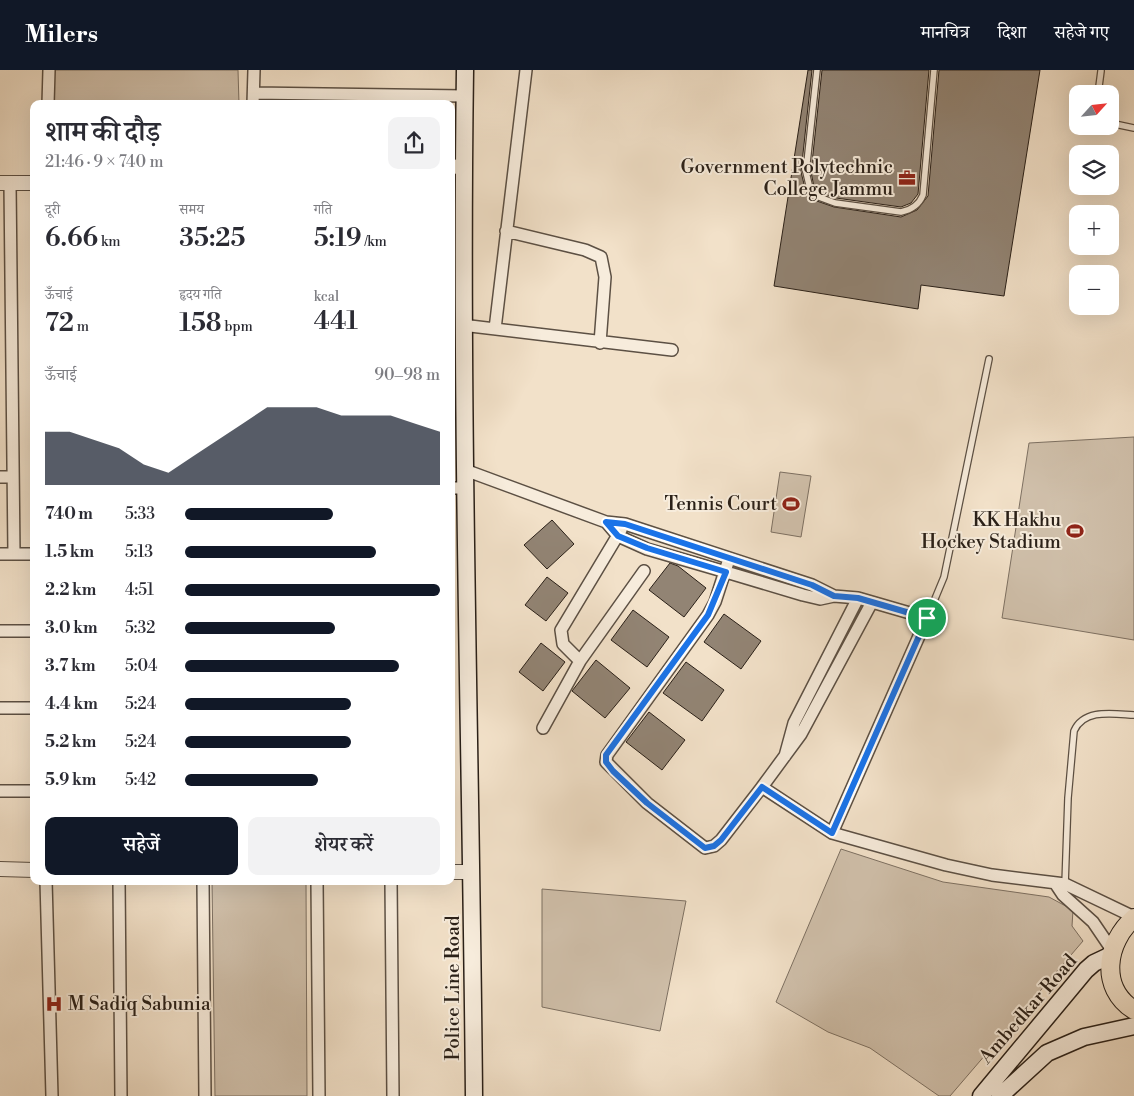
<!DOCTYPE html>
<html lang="hi">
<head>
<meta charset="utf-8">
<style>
  :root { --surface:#fff; --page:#f2f2f3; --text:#2b2b33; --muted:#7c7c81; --accent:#111827 }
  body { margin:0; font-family:"Libre Bodoni","Noto Serif Devanagari",serif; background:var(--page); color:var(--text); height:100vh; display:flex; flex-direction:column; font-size:19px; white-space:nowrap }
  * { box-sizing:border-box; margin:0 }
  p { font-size:16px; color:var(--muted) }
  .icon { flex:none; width:28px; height:28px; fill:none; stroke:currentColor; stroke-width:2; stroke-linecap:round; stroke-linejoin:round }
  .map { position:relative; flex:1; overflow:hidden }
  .details { position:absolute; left:30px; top:30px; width:425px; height:785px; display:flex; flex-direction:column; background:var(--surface); border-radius:10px; box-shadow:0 5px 20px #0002 }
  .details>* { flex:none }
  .needle { width:32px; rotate:63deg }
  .fabs { position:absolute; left:1069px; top:15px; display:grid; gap:10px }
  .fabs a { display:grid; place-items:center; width:50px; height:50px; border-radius:10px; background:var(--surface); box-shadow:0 5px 20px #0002; font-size:25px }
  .pin { position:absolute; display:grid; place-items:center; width:42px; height:42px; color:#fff; margin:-21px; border:2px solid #fff; border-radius:50%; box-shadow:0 1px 5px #0007 }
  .round { display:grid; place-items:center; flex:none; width:52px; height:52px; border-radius:10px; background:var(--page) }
  .head { display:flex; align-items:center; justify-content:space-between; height:85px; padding:0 15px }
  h1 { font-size:28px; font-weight:600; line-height:38px }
  .metrics { display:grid; grid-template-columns:repeat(3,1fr); gap:8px; height:85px; padding:5px 15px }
  .metrics div { display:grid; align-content:center }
  .metrics b { font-size:25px; font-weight:600 }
  .metrics small { font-size:14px; font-weight:400 }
  .metrics p { font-size:14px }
  .chart { height:140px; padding:10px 15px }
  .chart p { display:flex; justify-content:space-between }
  .chart svg { width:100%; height:90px; margin-top:5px; fill:var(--accent); opacity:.7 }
  .cta { display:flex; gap:10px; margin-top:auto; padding:10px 15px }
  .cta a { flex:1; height:58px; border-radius:10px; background:var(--accent); color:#fff; font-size:20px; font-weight:600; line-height:58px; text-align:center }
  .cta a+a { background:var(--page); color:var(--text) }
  ul { padding:0 15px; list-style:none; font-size:16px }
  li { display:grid; grid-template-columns:80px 60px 1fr; align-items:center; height:38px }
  li i { height:12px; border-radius:6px; background:var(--accent) }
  header { display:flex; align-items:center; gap:30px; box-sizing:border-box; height:70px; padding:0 25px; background:var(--accent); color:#fff }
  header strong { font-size:24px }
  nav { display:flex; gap:28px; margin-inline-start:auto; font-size:18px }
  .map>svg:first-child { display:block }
</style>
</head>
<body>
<header>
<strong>Milers</strong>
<nav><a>मानचित्र</a><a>दिशा</a><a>सहेजे गए</a></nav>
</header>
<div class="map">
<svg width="1134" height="1026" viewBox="0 0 1134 1026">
  <rect width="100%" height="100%" fill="#f2e1c9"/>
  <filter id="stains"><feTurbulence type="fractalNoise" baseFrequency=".004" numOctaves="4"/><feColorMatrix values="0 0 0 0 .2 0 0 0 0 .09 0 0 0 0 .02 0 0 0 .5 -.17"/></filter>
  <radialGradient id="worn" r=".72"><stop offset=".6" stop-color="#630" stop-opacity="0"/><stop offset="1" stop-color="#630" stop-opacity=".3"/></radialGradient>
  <path fill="#d0c0ab" stroke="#7d7062" d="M54,0H238L239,34H54Z
    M1134,367V570L1002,548L1029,373Z
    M780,402L811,406L801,467L771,462Z
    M841,779L943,812L1049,827L1073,840L1072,856L1083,871L950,1026H939L870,978L828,962L776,932Z
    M212,811H306L307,1026H215Z
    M542,819L686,831L660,961L542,937Z"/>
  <path fill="#928474" stroke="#2a2018" d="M808,0H812L801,102L806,122L814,130L834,137L901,147L917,140L928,126L939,0H1040L1004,226L921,215L918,239L774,216Z
    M822,0H929L918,124L911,133L901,137L836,128L819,122L814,117L811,102Z
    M552,450L574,474L547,499L524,475Z
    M670,493L678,496L706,518L684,547L649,520Z
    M547,507L568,523L546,551L525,535Z
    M633,540L669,567L647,597L611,570Z
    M724,544L761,571L741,599L704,572Z
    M541,573L565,592L543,621L519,602Z
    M596,590L630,618L605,648L572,621Z
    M686,592L724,620L702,651L663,623Z
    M649,642L685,670L662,700L626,672Z"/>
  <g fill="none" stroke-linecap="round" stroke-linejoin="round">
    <g stroke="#5c5044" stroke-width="8">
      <path id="service" d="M817,0L806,102L810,119L816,126L835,133L901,142C911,140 919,135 923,125L934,0
        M1098,24L1101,1
        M1110,53L1134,58
        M927,548L944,507L989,289
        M1065,815L1068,728L1074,661C1084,638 1114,644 1134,645"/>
    </g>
    <g stroke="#5c5044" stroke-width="14">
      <path id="minor" d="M254,23L464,26
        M48,34L49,0
        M253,34L254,0
        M10,114L14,484
        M506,161L585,180L601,187L605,207L600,273
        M462,255L672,280
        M495,259L526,0
        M465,400L606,452L625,454L812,515L834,526
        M0,407H13
        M451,418H465
        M606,452L618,466L647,479L726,502L803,525L820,529L834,526L858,528L927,548L832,763
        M0,484H34
        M729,489L715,532L708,545L607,685L606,692L647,733L705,778L714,776L721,770L762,717
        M872,532L801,664L762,717L832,763L946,795L992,805L1065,814L1134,847
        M0,561H34
        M580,591L563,574L561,560L621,460
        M0,638H34
        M543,658L580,591L644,501
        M785,686L794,653L858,528
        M0,721H34
        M46,811L52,1026
        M119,811L121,1026
        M203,811L205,1026
        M317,811L319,1026
        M391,811L393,1026
        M1055,813L1063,825L1093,852L1112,880"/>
    </g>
    <g stroke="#5c5044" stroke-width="16">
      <path id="tertiary" d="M451,97L465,96
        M0,113H34
        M0,799L34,800
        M451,802H472"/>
    </g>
    <g stroke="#2a2018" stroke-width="19">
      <path id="secondary" d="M465,0C460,342 471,684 474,1026
        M981,1026L1086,900L1094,893L1111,885
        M1000,1026L1047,983L1084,967L1134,956"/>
    </g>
    <g stroke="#2a2018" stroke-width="20">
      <path id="primary" d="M1134,848C1106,872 1099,918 1134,940"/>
    </g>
    <use href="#service" stroke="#f7ecdc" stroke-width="5.5"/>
    <use href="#minor" stroke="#f7ecdc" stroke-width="11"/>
    <use href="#tertiary" stroke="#f7ecdc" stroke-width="14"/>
    <use href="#secondary" stroke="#f7ecdc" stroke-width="16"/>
    <use href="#primary" stroke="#f2e1c9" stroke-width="18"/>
  </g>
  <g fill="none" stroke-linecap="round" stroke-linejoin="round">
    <g stroke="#fff" stroke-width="10">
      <path id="route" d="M606,452L625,454L812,515L834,526L858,528L927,548L832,763L762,717L721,770L714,776L705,778L647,733L613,701L606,692V685L708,545L726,502L647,478L618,466Z"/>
    </g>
    <use href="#route" stroke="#1a73e8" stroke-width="6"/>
  </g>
  <defs>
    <g id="office-bare" transform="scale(1.35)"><path d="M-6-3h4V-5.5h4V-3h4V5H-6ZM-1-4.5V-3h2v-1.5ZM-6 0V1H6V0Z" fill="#8f2418" stroke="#f7ecdc" stroke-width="2.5" paint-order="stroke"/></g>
    <g id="stadium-bare" transform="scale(1.35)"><path d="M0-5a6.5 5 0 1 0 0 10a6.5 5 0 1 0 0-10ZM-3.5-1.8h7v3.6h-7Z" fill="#8f2418" stroke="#f7ecdc" stroke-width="2.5" paint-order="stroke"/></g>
    <g id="hospital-bare" transform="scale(1.35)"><path d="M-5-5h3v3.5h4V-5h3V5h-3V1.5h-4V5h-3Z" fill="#8f2418" stroke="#f7ecdc" stroke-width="2.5" paint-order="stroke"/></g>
  </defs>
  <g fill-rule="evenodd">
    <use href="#office-bare" x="907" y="108"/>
    <use href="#stadium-bare" x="791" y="434"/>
    <use href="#stadium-bare" x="1075" y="461"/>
    <use href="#hospital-bare" x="54" y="934"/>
  </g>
  <g text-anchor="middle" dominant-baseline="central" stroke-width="4" stroke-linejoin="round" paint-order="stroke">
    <g font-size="19" fill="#2a2018" stroke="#f7ecdc" text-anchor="end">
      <text x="893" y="97">Government Polytechnic<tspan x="893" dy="22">College Jammu</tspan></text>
      <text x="777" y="434">Tennis Court</text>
      <text x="1061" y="450">KK Hakhu<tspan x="1061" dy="22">Hockey Stadium</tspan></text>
      <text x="68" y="934" text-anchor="start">M Sadiq Sabunia</text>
    </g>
    <g font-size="19" fill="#2a2018" stroke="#f7ecdc">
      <text transform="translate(453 918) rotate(-90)">Police Line Road</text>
      <text transform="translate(1028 939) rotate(-49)">Ambedkar Road</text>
    </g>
  </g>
  <rect width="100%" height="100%" filter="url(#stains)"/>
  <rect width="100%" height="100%" fill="url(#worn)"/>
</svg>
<div class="fabs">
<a><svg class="needle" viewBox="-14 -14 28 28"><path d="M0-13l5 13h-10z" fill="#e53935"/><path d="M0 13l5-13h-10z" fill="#7c7c81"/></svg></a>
<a><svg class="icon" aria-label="layers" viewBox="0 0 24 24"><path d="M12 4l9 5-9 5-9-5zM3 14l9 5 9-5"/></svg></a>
<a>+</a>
<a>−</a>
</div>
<div class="pin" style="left:927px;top:548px;background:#1e9e55"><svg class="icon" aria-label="arrive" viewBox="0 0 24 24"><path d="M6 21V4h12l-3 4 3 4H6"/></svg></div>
<section class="details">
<div class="head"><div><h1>शाम की दौड़</h1><p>21:46 · 9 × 740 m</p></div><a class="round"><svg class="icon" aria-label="share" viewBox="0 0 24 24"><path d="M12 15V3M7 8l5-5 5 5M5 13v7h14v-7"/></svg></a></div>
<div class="metrics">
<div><p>दूरी</p><b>6.66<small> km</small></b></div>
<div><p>समय</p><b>35:25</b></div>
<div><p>गति</p><b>5:19<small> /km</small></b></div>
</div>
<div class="metrics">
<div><p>ऊँचाई</p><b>72<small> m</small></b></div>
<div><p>हृदय गति</p><b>158<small> bpm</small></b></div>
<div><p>kcal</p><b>441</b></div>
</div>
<div class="chart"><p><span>ऊँचाई</span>90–98 m</p>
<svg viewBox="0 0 160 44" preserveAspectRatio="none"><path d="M0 44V18L10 18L20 22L30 26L40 34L50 38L60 30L70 22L80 14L90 6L100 6L110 6L120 10L130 10L140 10L150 14L160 18V44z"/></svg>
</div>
<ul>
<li><b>740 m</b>5:33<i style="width:58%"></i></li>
<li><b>1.5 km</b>5:13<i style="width:75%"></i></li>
<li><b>2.2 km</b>4:51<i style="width:100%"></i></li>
<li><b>3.0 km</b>5:32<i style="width:59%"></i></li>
<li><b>3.7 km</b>5:04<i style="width:84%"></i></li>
<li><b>4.4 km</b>5:24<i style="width:65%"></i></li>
<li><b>5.2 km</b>5:24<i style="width:65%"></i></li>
<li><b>5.9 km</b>5:42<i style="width:52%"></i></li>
</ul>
<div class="cta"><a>सहेजें</a><a>शेयर करें</a></div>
</section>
</div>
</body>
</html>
